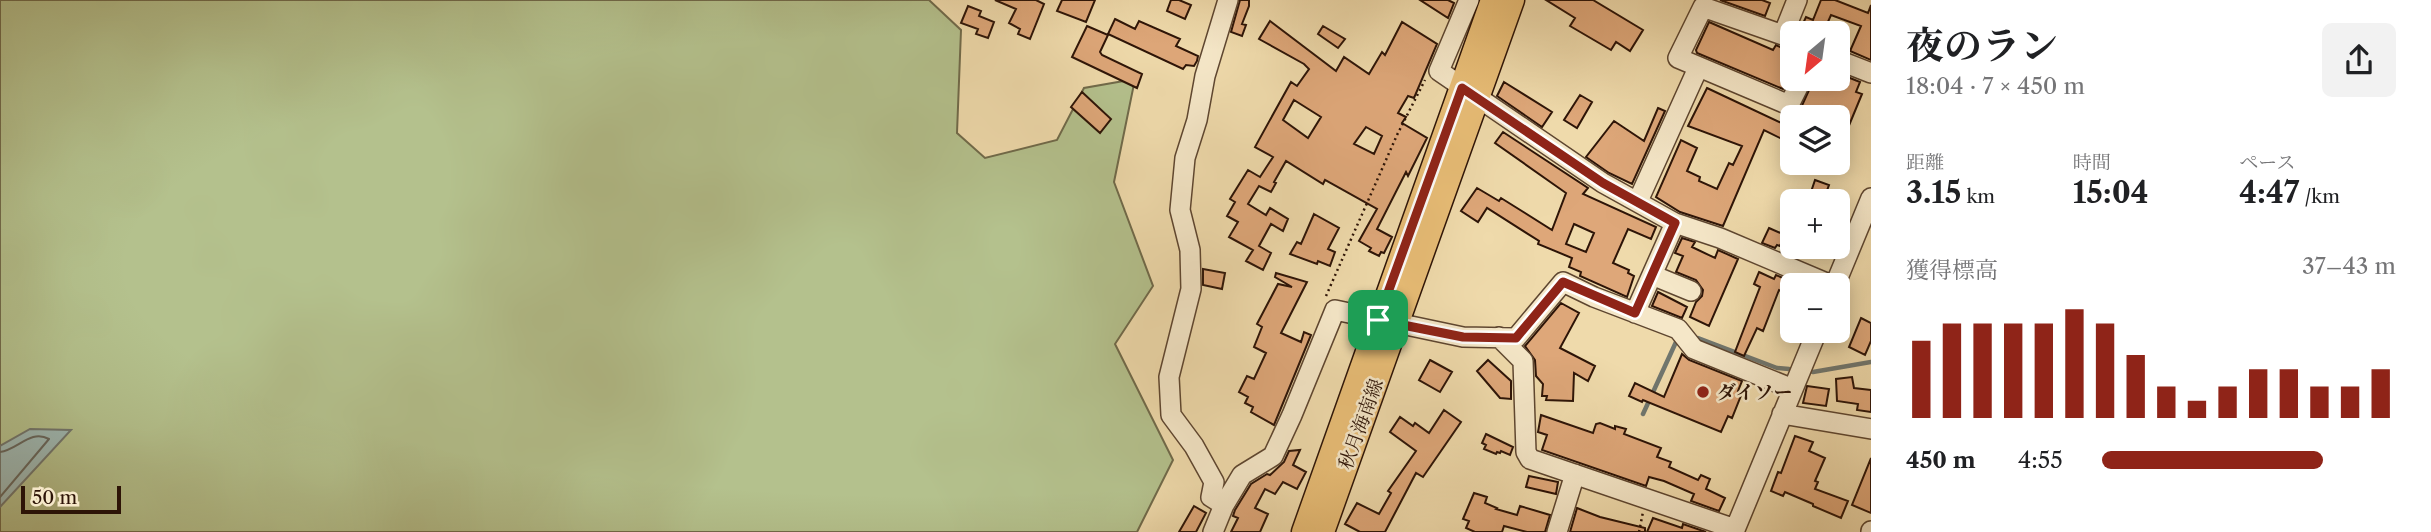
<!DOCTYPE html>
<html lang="ja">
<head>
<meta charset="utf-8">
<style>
  :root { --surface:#fff; --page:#f2f2f2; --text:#202124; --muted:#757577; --accent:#8f2418 }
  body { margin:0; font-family:"Libre Caslon Text","Noto Serif JP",serif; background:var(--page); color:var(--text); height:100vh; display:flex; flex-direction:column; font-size:26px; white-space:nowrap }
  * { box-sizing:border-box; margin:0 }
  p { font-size:23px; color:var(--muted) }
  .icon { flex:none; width:38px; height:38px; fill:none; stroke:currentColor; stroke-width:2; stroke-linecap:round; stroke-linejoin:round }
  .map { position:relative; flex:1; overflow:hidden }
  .drawer { display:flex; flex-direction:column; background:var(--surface); width:560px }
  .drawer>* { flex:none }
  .needle { width:46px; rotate:209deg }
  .buttons { position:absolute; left:1780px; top:21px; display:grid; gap:14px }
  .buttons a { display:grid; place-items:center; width:70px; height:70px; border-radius:10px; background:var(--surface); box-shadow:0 4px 18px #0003; font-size:35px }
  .scale { position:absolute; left:21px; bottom:18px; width:100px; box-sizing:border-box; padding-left:7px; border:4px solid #2d1407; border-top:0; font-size:19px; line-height:24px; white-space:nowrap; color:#2d1407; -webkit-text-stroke:5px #f5e7c8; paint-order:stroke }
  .pin { position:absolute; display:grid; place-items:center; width:60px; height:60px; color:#fff; margin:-30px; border-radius:14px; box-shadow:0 4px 10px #0006 }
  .round { display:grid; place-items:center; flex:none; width:74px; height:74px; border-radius:10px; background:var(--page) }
  .headline { display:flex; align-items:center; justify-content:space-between; height:119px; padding:0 35px }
  h1 { font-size:38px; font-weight:700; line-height:52px }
  .stats { display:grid; grid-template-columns:repeat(3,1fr); gap:10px; height:119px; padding:7px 35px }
  .stats div { display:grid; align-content:center }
  .stats b { font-size:30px; font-weight:700 }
  .stats small { font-size:19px; font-weight:400 }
  .stats p { font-size:19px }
  .chart { height:196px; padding:14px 35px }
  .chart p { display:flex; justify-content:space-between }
  .chart svg { width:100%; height:126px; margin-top:7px; stroke:var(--accent); stroke-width:6 }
  ul { padding:0 35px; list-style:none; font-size:23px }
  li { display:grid; grid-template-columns:112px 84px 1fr; align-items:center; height:52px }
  li i { height:18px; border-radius:9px; background:var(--accent) }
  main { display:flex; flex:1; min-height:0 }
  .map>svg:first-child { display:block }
</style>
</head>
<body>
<main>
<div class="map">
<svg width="1871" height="532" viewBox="0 0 1871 532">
  <rect width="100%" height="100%" fill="#efdaab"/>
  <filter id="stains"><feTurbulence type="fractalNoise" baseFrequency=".00286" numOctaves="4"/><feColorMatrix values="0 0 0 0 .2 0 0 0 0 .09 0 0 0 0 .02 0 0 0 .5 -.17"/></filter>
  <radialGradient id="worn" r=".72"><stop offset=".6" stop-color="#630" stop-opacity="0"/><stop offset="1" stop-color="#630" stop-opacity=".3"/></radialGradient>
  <path fill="#b4c18d" stroke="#706a4a" stroke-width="2" d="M0,0H929L961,30L957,133L985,158L1057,140L1084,88L1135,79L1114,182L1153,286L1115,344L1173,460L1137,532H0Z"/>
  <path fill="#9db8b3" stroke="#70766e" stroke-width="2" d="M30,429L71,430L0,507V446Z"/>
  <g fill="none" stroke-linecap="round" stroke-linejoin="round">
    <path stroke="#65665d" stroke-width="2" d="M0,452C18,450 30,429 49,439L0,497"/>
    <path stroke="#70766e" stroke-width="4.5" d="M1698,338L1777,368L1789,369
      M1813,372L1871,362
      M1643,414L1676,342"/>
  </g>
  <path fill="#dea779" stroke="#2d1407" stroke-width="2" fill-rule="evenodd" d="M995,0H1036L1044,4L1030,39L1018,34L1020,29L1009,23L1016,9Z
    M1062,0H1095L1086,22L1057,11Z
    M1171,0H1179L1191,5L1185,19L1167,11Z
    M1240,0H1249V6L1242,24L1246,25L1242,36L1231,32Z
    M1420,0H1448L1454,3L1448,18Z
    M1546,0H1593L1643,30L1630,51L1616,42L1611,50L1570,26L1575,18Z
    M1720,0H1762L1770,3L1765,16Z
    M1821,0H1835L1868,13L1871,5V60L1850,51L1861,26L1831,15L1823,33L1813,31L1812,33H1807L1800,30L1806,17L1813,20Z
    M968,6L981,11L979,16L994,22L988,38L976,34L978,29L961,23Z
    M1115,19L1135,29L1139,21L1180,39L1176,46L1198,56L1197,61L1194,66L1186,65L1183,69L1108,34Z
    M1270,21L1336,71L1344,57L1369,74L1382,52L1385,55L1402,22L1437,44L1414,98L1408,96L1398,113L1406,117L1402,123L1427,138L1408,176L1406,172L1377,229L1392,237L1384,253L1381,252L1379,256L1369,251L1371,248L1359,241L1377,209L1325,180L1323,184L1286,161L1274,182L1276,183L1271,192L1259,186L1248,204L1266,215L1270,208L1288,219L1283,231L1271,224L1259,246L1271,253L1263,270L1246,261L1253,250L1229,237L1238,222L1227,216L1235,202L1230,199L1248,170L1260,177L1273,157L1255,147L1291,82L1297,86L1309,69L1304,64L1259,39ZM1294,100L1321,117L1308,138L1283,120ZM1366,127L1382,136L1374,154L1354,144Z
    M1709,22L1773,50L1776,45L1792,53V72L1783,89L1697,53L1696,50Z
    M1087,26L1108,35L1100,52L1102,55L1142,74L1137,88L1072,57Z
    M1323,26L1345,39L1338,48L1318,34Z
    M1845,76L1860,82L1856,92L1862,94L1838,152V117H1794L1800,110L1814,79H1824L1841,86Z
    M1504,82L1552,112L1542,127L1497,96Z
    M1707,88L1792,128V144L1764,130L1723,226L1680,212L1656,197L1681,140L1697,148L1687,171L1700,177L1699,181L1717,189L1729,163L1733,165L1742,146L1688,126Z
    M1082,92L1111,119L1100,133L1071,107Z
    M1580,95L1592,102L1577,128L1564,120Z
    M1658,108L1665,111L1632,184L1609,173L1586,157L1614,121L1644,141Z
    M1503,132L1588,188L1583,194L1656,227L1651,239L1628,229L1613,263L1629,270L1628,273L1634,276L1627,297L1580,276L1581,272L1569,267L1572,258L1538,244L1539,241L1487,208L1478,222L1461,211L1477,188L1499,201L1501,198L1552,230L1566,193L1495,143ZM1574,224L1594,233L1586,252L1566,244Z
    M1815,180L1829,185L1823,201L1809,198Z
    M1314,214L1339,228L1328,249L1335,252L1330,266L1318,261L1317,264L1290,254L1297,242L1301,244Z
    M1769,228L1785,235L1780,246L1777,245L1775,248L1762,243Z
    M1682,238L1695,242L1692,247L1715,258L1718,250L1738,259L1709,326L1690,317L1696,302L1702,296L1703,290L1696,280L1676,272L1683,256L1675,253Z
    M1203,269L1225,273L1222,289L1203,285Z
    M1759,272L1774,279L1776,275L1792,282V296L1779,290L1763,331L1757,328L1744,356L1735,352L1760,287L1754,284Z
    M1276,273L1307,282L1281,333L1301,342L1304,332L1311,335L1274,425L1251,412L1253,407L1245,403L1248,397L1239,392L1247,376L1254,379L1266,353L1254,347L1262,327L1257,324L1278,284L1292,287L1275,277Z
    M1658,292L1687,307L1682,318L1652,306Z
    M1561,303L1579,313L1560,348L1595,366L1588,381L1574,373L1573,401L1546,400L1547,396H1542L1543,384L1536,376L1535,360L1525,346Z
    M1861,318L1871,323V341L1865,355L1849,347Z
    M1682,354L1689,360L1742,381L1738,391L1742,393L1732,418L1728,416L1721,432L1643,400L1642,402L1629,396L1635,383L1664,397Z
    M1430,360L1452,372L1440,392L1419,380Z
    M1488,360L1511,381V399L1500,398L1477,371Z
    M1852,377L1854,388L1871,390V412L1857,410L1858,404L1837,401L1836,379Z
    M1807,386L1829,389L1826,406L1803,403Z
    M1444,410L1461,422L1423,477L1416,473L1385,532H1360L1345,524L1357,503L1379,514L1391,493L1388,491L1416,451L1390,432L1400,417L1413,426L1415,423L1429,433Z
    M1541,415L1593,433L1596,424L1600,423L1615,429V426L1626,429L1624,434L1661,448L1657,457L1671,462L1669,467L1698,480L1701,475L1710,479L1706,489L1725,498L1719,511L1691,501L1694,494L1664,481L1649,477L1646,486L1542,450L1547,435L1538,432Z
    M1486,434L1513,447L1510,455L1501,451L1500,453L1497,452L1496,454L1484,449L1486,445L1482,443Z
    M1795,436L1813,442L1809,451L1825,458L1815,481L1818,482L1815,489L1848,501L1841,518L1813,506V504L1785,492L1783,496L1771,491L1778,472L1781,473Z
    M1300,450L1293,465L1306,472L1297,489L1283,482L1275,494L1265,489L1255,508L1268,514L1260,532H1231L1238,518L1233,516L1235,510L1251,484L1267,474L1270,475L1284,462L1289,451Z
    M1871,458V513L1852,505Z
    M1529,476L1558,482L1556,494L1526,487Z
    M1474,493L1487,497L1485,503L1497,508L1496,509L1517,515L1520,506L1550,515L1545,532H1527L1504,526L1502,532H1475L1466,528L1469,521L1463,519Z
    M1194,506L1206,513L1196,532H1179Z
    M1577,508L1600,517L1645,528V532H1570Z
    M1653,518L1682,528L1683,524L1706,532H1647Z"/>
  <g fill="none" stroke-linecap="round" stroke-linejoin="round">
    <g stroke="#5e4630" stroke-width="22">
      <path id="minor" d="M1469,0L1439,71L1603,183L1675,223L1720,238L1831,285
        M1797,0L1783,35L1703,7L1678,58L1789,105L1802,79
        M1838,60L1871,73
        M1638,201L1698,68
        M1652,275L1691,291
        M1835,285L1871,198
        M1635,313L1675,223
        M1499,337L1523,361L1526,452L1530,459L1735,529
        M1782,414L1871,429
        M1224,505L1211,497L1214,482L1194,446L1171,415L1169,377L1191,289L1190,250L1180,210L1185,158L1197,120L1205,76L1228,0
        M1213,532L1224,505L1242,475L1273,456L1292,415L1335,310L1463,337L1516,338L1563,282L1594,297L1678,329L1694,349L1793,389
        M1557,532L1575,474
        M1734,532L1817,331
        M1871,532V531"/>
    </g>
    <g stroke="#2d1407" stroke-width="27">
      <path id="major" d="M1304,532L1493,0
        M1322,532L1512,0"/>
    </g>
    <path stroke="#2d1407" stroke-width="2.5" stroke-dasharray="2 3.5" stroke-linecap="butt" d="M1326,296L1397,135L1425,80
      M1639,532L1643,512"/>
    <use href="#minor" stroke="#f5e7c8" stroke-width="19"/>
    <use href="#major" stroke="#e8bd76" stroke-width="24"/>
  </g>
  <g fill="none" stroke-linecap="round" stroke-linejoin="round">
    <g stroke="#fff" stroke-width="14">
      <path id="route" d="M1462,88L1603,183L1675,223L1635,313L1563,282L1516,338L1463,337L1378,320Z"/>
    </g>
    <use href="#route" stroke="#8f2418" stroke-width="9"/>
  </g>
  <circle fill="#8f2418" stroke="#f5e7c8" stroke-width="2.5" cx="1703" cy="392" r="7"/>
  <g text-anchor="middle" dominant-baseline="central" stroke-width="5" stroke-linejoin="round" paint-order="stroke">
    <g font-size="19" font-weight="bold" fill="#2d1407" stroke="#f5e7c8" text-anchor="start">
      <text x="1717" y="392">ダイソー</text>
    </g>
    <g font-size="19" fill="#2d1407" stroke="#f5e7c8">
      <text transform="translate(1361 424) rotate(-70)">秋月海南線</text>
    </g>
  </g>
  <rect width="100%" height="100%" filter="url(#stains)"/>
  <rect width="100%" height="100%" fill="url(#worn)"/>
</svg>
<div class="buttons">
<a><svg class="needle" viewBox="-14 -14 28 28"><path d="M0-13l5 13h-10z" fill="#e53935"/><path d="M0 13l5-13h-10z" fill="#757577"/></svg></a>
<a><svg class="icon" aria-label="layers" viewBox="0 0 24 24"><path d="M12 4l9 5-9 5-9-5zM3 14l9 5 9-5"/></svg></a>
<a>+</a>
<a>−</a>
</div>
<div class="scale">50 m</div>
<div class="pin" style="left:1378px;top:320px;background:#1e9e55"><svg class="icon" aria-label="arrive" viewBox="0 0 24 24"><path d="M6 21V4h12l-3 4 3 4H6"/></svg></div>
</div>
<section class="drawer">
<div class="headline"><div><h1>夜のラン</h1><p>18:04 · 7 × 450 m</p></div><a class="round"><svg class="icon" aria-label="share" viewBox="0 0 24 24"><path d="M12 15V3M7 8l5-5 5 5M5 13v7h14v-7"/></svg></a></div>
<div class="stats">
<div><p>距離</p><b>3.15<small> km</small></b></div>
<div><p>時間</p><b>15:04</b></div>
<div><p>ペース</p><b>4:47<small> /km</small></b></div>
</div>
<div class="chart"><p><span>獲得標高</span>37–43 m</p>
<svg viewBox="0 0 160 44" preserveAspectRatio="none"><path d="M5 44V17M15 44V11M25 44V11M35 44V11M45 44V11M55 44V6M65 44V11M75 44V22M85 44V33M95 44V38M105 44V33M115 44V27M125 44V27M135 44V33M145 44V33M155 44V27"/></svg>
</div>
<ul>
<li><b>450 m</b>4:55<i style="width:75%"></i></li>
</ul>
</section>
</main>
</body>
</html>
